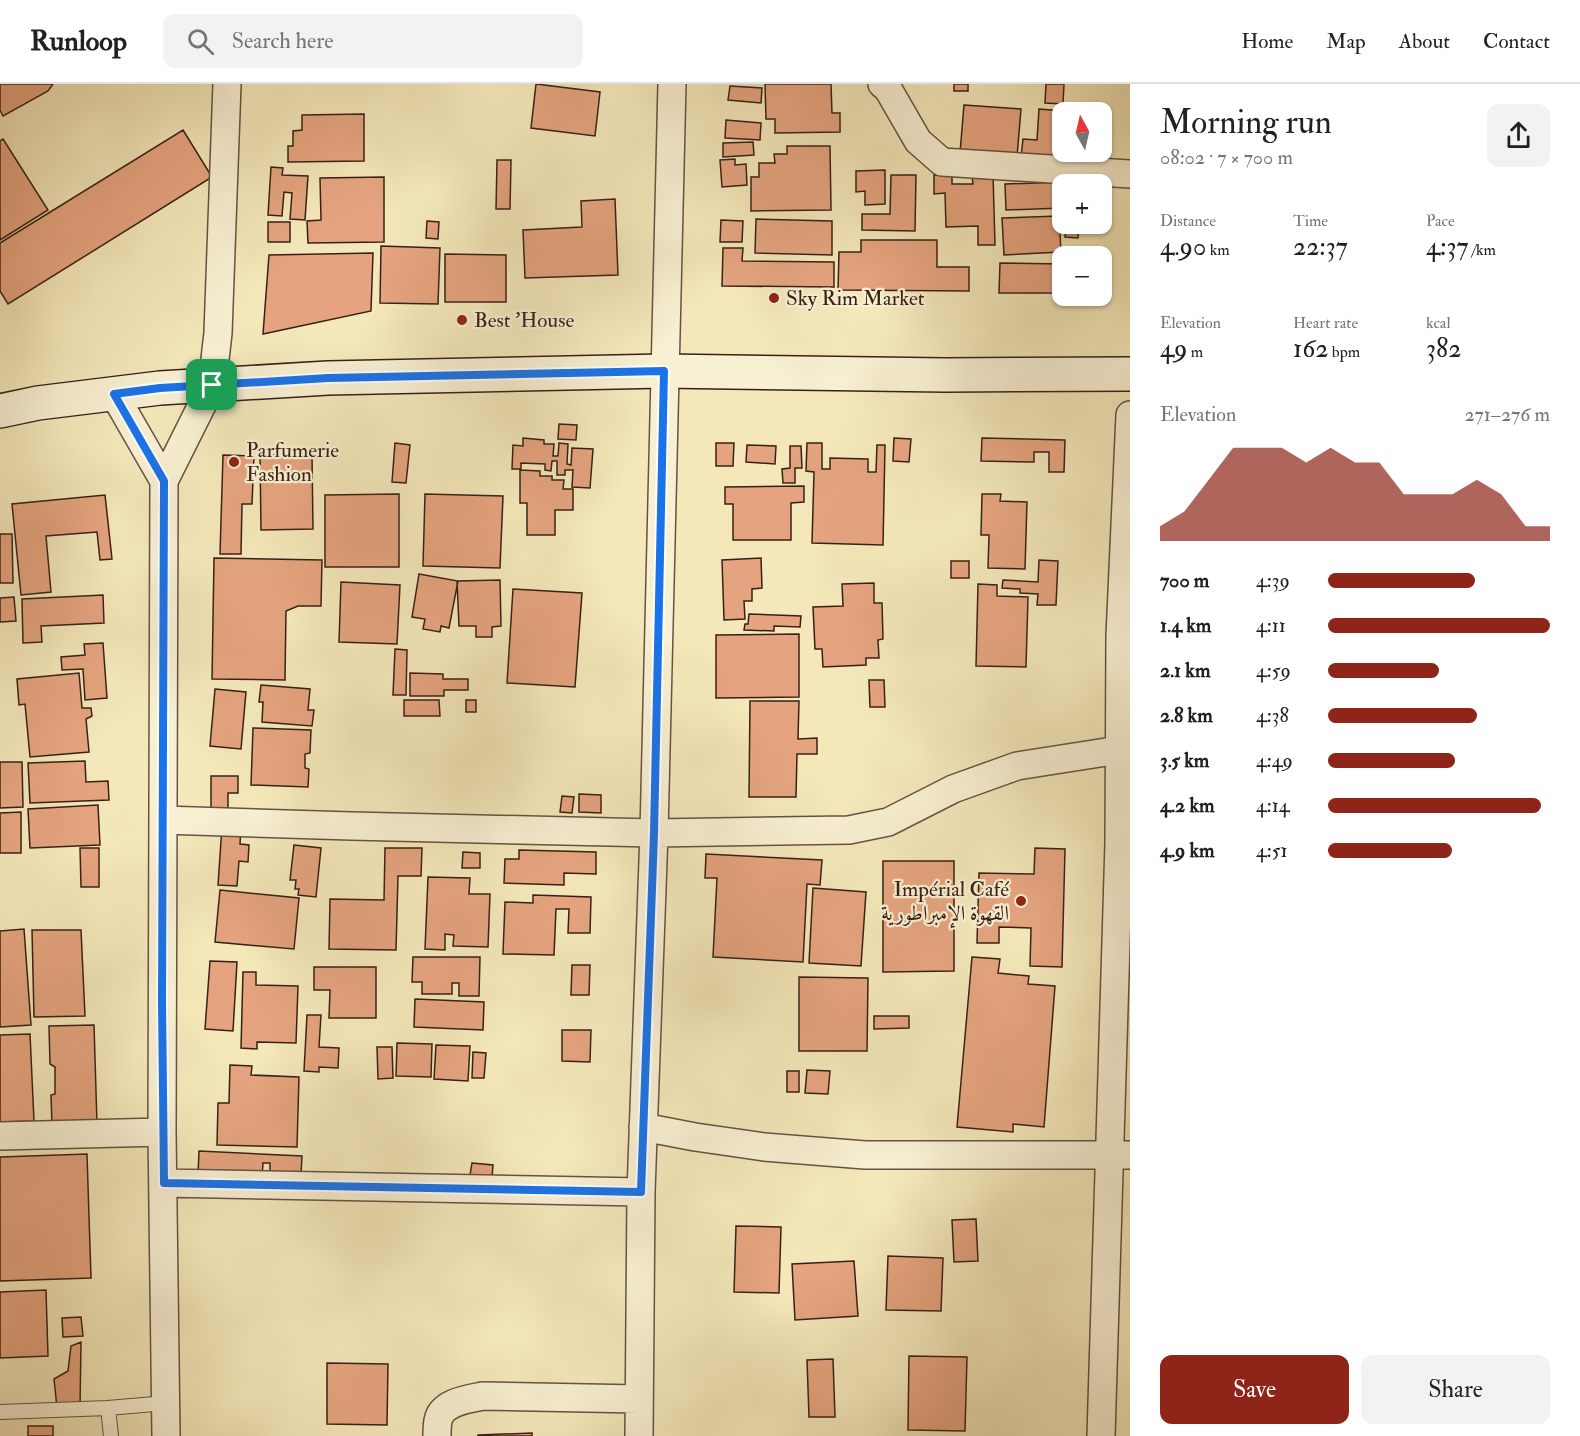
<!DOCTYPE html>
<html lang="en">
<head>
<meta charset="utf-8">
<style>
  :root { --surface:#fff; --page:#f2f2f2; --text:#202124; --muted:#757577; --line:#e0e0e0; --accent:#8f2418 }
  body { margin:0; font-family:"IM FELL Double Pica",Amiri,serif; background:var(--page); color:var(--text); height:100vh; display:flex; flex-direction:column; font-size:22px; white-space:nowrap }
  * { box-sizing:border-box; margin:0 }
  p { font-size:20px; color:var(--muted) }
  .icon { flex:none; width:33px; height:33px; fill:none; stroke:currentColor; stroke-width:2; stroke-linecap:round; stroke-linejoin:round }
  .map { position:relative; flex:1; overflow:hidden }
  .panel { display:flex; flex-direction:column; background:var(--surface); width:450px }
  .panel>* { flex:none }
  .needle { width:39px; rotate:352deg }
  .controls { position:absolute; left:1052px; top:18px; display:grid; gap:12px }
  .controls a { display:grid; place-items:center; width:60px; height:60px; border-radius:12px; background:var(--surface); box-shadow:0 2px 4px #0004; font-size:30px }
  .pin { position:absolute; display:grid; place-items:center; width:51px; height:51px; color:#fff; margin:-26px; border-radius:12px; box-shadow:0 3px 9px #0006 }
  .round { display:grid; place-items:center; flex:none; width:63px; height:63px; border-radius:12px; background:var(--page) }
  .head { display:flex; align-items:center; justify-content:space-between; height:102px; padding:0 30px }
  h1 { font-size:33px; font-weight:600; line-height:45px }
  .figures { display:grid; grid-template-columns:repeat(3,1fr); gap:9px; height:102px; padding:6px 30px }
  .figures div { display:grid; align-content:center }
  .figures b { font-size:26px; font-weight:600 }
  .figures small { font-size:16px; font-weight:400 }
  .figures p { font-size:16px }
  .chart { height:168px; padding:12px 30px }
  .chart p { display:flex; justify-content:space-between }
  .chart svg { width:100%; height:108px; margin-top:6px; fill:var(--accent); opacity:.7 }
  .primary-button { display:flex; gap:12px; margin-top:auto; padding:12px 30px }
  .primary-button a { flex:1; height:69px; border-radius:12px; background:var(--accent); color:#fff; font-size:24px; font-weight:600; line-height:69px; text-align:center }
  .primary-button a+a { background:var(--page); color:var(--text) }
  ul { padding:0 30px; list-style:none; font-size:20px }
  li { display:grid; grid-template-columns:96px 72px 1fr; align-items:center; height:45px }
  li i { height:15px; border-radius:8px; background:var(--accent) }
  header { display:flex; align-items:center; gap:36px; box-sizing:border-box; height:84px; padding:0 30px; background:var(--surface); border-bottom:2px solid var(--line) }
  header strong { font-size:28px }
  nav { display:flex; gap:33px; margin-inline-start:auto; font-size:21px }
  .search { width:420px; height:54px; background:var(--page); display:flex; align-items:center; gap:15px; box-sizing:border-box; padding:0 21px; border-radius:12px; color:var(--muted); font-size:22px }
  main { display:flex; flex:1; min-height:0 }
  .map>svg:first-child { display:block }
</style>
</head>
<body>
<header>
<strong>Runloop</strong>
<div class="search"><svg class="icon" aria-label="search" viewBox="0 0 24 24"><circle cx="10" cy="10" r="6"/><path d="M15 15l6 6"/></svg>Search here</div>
<nav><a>Home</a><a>Map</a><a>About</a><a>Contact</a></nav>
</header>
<main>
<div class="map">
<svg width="1130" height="1352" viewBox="0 0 1130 1352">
  <rect width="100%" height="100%" fill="#f4e8bb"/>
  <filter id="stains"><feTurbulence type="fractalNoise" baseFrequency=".00333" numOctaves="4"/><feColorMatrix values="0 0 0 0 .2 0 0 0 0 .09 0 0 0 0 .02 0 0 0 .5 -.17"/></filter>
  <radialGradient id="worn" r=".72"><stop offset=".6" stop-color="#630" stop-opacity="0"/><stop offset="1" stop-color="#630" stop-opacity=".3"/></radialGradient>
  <path fill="#e5a47f" stroke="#382017" stroke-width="1.5" d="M0,0H53L48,7L3,32L0,26Z
    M536,0L600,8L595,52L531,44Z
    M765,0H831L832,29H840V48L775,49V35H766Z
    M954,0H968V7H954Z
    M1046,0H1064L1063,20L1045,19Z
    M730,2L762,4L761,19L728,16Z
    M964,21L1021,25L1017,73L960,69Z
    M1039,25L1063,27L1059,72L1043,71L1042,83L1020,82L1023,55L1037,56Z
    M364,30V77L288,78V62H293V47L302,46V31Z
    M726,36L761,39L760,56L725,54Z
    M183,46L212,93L8,220L0,207V159Z
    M3,55L48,126L0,156V57Z
    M753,58L754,71L723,73V59Z
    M787,62H830L831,126L751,127V93H759V79H775L774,70H787Z
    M735,75V81L746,80L747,101L722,103L720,76Z
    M497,76H511L510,125H496Z
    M271,83L283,84L282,91L308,92L305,136L290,135L292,109L284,108L282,132L268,131Z
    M885,86V120L865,121V107L856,108V87Z
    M952,90V100H973L972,91L993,90L995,161H978V142L946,143L945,109L934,110V91Z
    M891,91H916L915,147L862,146V130H890Z
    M384,93V158L308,159L307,137L321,136L320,94Z
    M1065,98V100H1062V124L1006,126L1005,100Z
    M615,115L618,191L525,194L523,146L582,143L581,117Z
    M1059,132L1061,168L1004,171L1002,134Z
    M756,135L832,137V171L755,169Z
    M721,136L743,137L742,158H720Z
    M427,137L439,138L438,155L426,154Z
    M268,138H290V158H268Z
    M1066,140H1079L1078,154L1065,153Z
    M861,156H937V183H969V207L838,206L839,168H861Z
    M381,162L440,164L438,220L380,219Z
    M723,164H743L742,177L834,178V203L722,202Z
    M373,169L371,227L263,250L269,171Z
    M445,170L506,171V218H445Z
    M1000,179L1062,180V209H999Z
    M559,340L577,341L576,356L558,355Z
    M523,354L544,356V360H554L553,372H558L559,359L568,360L567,380L571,381L572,364L593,365L590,404L572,403L573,386H565V391H557V377H552L551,387L545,386V380L521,379V385H512L513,361L523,362Z
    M894,354L911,355L909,378L893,377Z
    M982,354L1065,356L1064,388H1049V368H1034V378L981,377Z
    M395,359L410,361L406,399L392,398Z
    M716,359H734L733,382H716Z
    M807,359H822V385H830V374L868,375V388H876L877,361H885L883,461L812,459L814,388L806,387Z
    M747,361L776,362L775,380L746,378Z
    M790,362H801L802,384H795V399H783L782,385L790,384Z
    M223,371L254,372L252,420H242L241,470H220Z
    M260,371H312L313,445L261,446Z
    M520,386L540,387V392H552V396H564L563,405H573V426H555V451H527V419H520Z
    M804,402V418L791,419V456H733V420H725V403Z
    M399,410V483H325V411Z
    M425,410L503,412L500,484L423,482Z
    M982,410H1001L1000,417L1027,418L1025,485L988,484L989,451H981Z
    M105,411L112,475L100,476L97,448L46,452L51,508L21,511L12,420Z
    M0,450H12L13,499H0Z
    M214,474L322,476L321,522H298L286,527L285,596L212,595Z
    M761,474L762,504L752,505V517H744L745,535L724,536L722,476Z
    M1039,476L1058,477L1056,521H1037L1038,510L1020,509V505L1002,504L1003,496L1038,498Z
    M951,477H969V494H951Z
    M419,490L458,497L449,544L441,542L440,548L423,545L425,535L412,533Z
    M500,496L501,542L492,543V553H476V542H459L457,497Z
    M341,498L400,501L397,560L339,558Z
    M874,499V519H882L883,555L878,556L879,574H866V581L823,583L822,565H815L813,523L843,522L842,500Z
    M978,500L997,501V512L1028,513L1026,583L976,582Z
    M513,505L582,509L575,603L507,599Z
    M103,511L104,539L41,542L42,558L23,559L22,515Z
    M14,513L16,537L0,538V514Z
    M749,530L801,532L800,543L774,542V547L744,546L745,540H748Z
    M799,550V613L716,614V551Z
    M103,559L107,614L85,616L83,585L62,586L61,573L85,571L84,560Z
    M395,565L407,566L406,611H393Z
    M79,589L82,624H91L92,632L86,635L89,668L30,673L25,620L19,621L17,595Z
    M410,589L443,590V595H468V606H444V612H410Z
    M869,596H884L885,623H870Z
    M261,601L310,605L308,626H314L312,642L262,638L263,618H259Z
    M215,605L246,608L241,665L210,662Z
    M404,616H439L440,632H404Z
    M466,616H476V628H466Z
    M750,617H799L798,655L817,654V670H797L796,713H749Z
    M253,644L311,646L310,669L305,670V684L309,685L308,703L251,701Z
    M85,677L86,698L108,697L109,716L30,719L28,679Z
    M0,678H22L23,723L0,724Z
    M211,692H238V709H228V724L211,725Z
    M579,710L601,711V729L579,728Z
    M562,712L574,713L572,729L560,728Z
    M98,721L100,761L30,764L28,725Z
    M21,728V769H0V729Z
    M222,742L241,743L240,760L249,761L248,778L239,777L237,802L218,801Z
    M294,761L321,764L316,813L298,811L299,805H295L296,796H290Z
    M80,764H99V803H81Z
    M385,764H422L421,792H398L396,866L329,865L330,815L384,816Z
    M1035,764L1065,765L1062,883L1030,882L1031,844L999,843V859H977L979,789L1034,790Z
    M519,766L596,768V790L564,789V801L504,799L505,775H519Z
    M463,768L480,769V784H462Z
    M706,770L822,776L820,801L807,800L803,878L713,873L717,794H705Z
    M883,777H954V887L883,888Z
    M428,793L470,794L469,810H490L488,863L453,862L454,851L445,850V866L425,865Z
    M813,804L866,808L861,882L809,879Z
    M220,806L299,814L294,865L215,858Z
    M533,811L591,813L590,849H568L569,825H556L554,871L503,870L505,818L533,819Z
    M24,845L31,941L0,943V847Z
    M32,846H81L85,932L34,933Z
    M413,873H480L479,912H459V899H452V910H422V898H412Z
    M972,873L1000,875L998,889L1029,892L1028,900L1055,902L1044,1043L1013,1040V1048L957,1043Z
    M210,877L237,878L233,947L205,945Z
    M572,881H590L589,911H571Z
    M314,883H376V934H329L330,906H314Z
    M243,888H256V901L298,902L296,959L257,958V965L241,964Z
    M799,893L868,894L867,967H799Z
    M415,915L484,918L483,946L414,943Z
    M307,931H321L319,963L339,964L338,984L319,983V988L304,987Z
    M874,932H909V944L874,945Z
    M94,941L97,1040L52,1041L51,1011L55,1010V983L50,980L49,942Z
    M562,946H591L590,978L562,977Z
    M30,950L34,1037L0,1038V951Z
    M397,959L432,960L431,993L396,992Z
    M436,961L470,962L468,997L434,995Z
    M377,963H392L393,994L378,995Z
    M473,968L486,969L484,994H472Z
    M230,981L252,982L251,991L299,993L297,1063L217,1061L218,1019H229Z
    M807,986L830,987L828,1010L805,1009Z
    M787,987H799V1008H787Z
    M199,1067L302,1072L301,1090L270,1089V1079H263L262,1093L198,1090Z
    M87,1070L91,1194L0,1197V1073Z
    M472,1079L493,1081L492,1093L470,1091Z
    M976,1135L978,1177L954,1178L952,1136Z
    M736,1142L781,1143L779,1209L734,1208Z
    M888,1172L943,1174L941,1227L886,1226Z
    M854,1177L858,1232L795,1236L792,1180Z
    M46,1206L48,1272L0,1274V1208Z
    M81,1233L83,1252L63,1253L62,1234Z
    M81,1258L80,1323L57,1324L54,1295L68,1287L71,1262Z
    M909,1272L967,1273L965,1347L908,1346Z
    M833,1275L835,1333H809L807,1276Z
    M327,1279L388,1280L387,1341L327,1340Z
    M28,1342H53V1352H28Z
    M532,1349V1352H478V1351Z"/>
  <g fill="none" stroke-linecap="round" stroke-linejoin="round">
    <g stroke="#675240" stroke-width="16">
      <path id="service" d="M108,1324L111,1352
        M0,1328L108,1324L166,1319"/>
    </g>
    <g stroke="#675240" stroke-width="30">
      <path id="minor" d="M882,0L888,5L918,57L942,78L1130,90
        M114,310L164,397
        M163,736L351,742L654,749L849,746L888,738L953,705L1017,682L1119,666
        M643,1043L695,1053L764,1063L865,1071H1130
        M0,1052L162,1048
        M164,1099L641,1108
        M166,1352L162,1048L164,397L212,301L218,249L227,0
        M437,1352C437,1347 437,1342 438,1337C441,1318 468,1315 483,1312L639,1315
        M639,1352L641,1108L654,749L672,0
        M1101,1352L1119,759L1120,552L1130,331"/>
    </g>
    <g stroke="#382017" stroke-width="36">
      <path id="secondary" d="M0,327L38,319L160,304L328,294L664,287L945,291L1130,290"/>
    </g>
    <use href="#service" stroke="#f8f0d3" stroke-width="14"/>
    <use href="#minor" stroke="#f8f0d3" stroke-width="27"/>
    <use href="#secondary" stroke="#f8f0d3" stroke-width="33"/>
  </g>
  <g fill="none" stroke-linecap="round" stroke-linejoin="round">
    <g stroke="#fff" stroke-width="12">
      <path id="route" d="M664,287L654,749L641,1108L164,1099L162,918L164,397L114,310L160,304L328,294Z"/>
    </g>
    <use href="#route" stroke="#1a73e8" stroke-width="8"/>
  </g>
  <g fill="#8f2418" stroke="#f8f0d3" stroke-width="2">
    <circle cx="774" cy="214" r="6"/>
    <circle cx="462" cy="236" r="6"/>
    <circle cx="234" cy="378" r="6"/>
    <circle cx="1021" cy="817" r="6"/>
  </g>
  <g text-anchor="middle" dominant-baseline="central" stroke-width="4.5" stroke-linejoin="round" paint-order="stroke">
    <g font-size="21" fill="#382017" stroke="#f8f0d3" text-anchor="start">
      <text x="786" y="214">Sky Rim Market</text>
      <text x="474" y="236">Best 'House</text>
      <text x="246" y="366">Parfumerie<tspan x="246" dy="24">Fashion</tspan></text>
      <text x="1009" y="805" text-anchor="end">Impérial Café<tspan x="1009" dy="24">القهوة الإمبراطورية</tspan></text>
    </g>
  </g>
  <rect width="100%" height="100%" filter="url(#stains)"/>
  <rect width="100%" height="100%" fill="url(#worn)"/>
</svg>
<div class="controls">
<a><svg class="needle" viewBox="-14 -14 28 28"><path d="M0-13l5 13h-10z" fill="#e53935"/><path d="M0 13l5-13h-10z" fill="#757577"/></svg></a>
<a>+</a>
<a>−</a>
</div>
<div class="pin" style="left:212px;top:301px;background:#1e9e55"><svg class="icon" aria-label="arrive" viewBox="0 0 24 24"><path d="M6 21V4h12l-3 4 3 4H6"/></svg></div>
</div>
<section class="panel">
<div class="head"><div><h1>Morning run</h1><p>08:02 · 7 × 700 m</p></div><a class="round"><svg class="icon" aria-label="share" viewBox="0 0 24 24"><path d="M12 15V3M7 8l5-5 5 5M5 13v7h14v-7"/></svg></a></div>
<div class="figures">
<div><p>Distance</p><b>4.90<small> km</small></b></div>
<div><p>Time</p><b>22:37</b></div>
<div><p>Pace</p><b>4:37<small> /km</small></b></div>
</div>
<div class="figures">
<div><p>Elevation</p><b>49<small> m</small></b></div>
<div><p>Heart rate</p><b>162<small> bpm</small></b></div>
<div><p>kcal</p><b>382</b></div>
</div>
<div class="chart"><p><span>Elevation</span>271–276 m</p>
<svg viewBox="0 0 160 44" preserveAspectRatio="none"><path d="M0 44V38L10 32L20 19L30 6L40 6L50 6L60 12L70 6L80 12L90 12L100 25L110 25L120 25L130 19L140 25L150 38L160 38V44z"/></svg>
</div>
<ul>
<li><b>700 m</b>4:39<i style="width:66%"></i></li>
<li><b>1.4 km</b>4:11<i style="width:100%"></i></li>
<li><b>2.1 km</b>4:59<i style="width:50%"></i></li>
<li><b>2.8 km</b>4:38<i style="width:67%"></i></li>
<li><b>3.5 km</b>4:49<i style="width:57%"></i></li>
<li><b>4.2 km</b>4:14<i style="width:96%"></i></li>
<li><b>4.9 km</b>4:51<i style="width:56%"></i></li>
</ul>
<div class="primary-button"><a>Save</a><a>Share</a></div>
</section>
</main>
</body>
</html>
